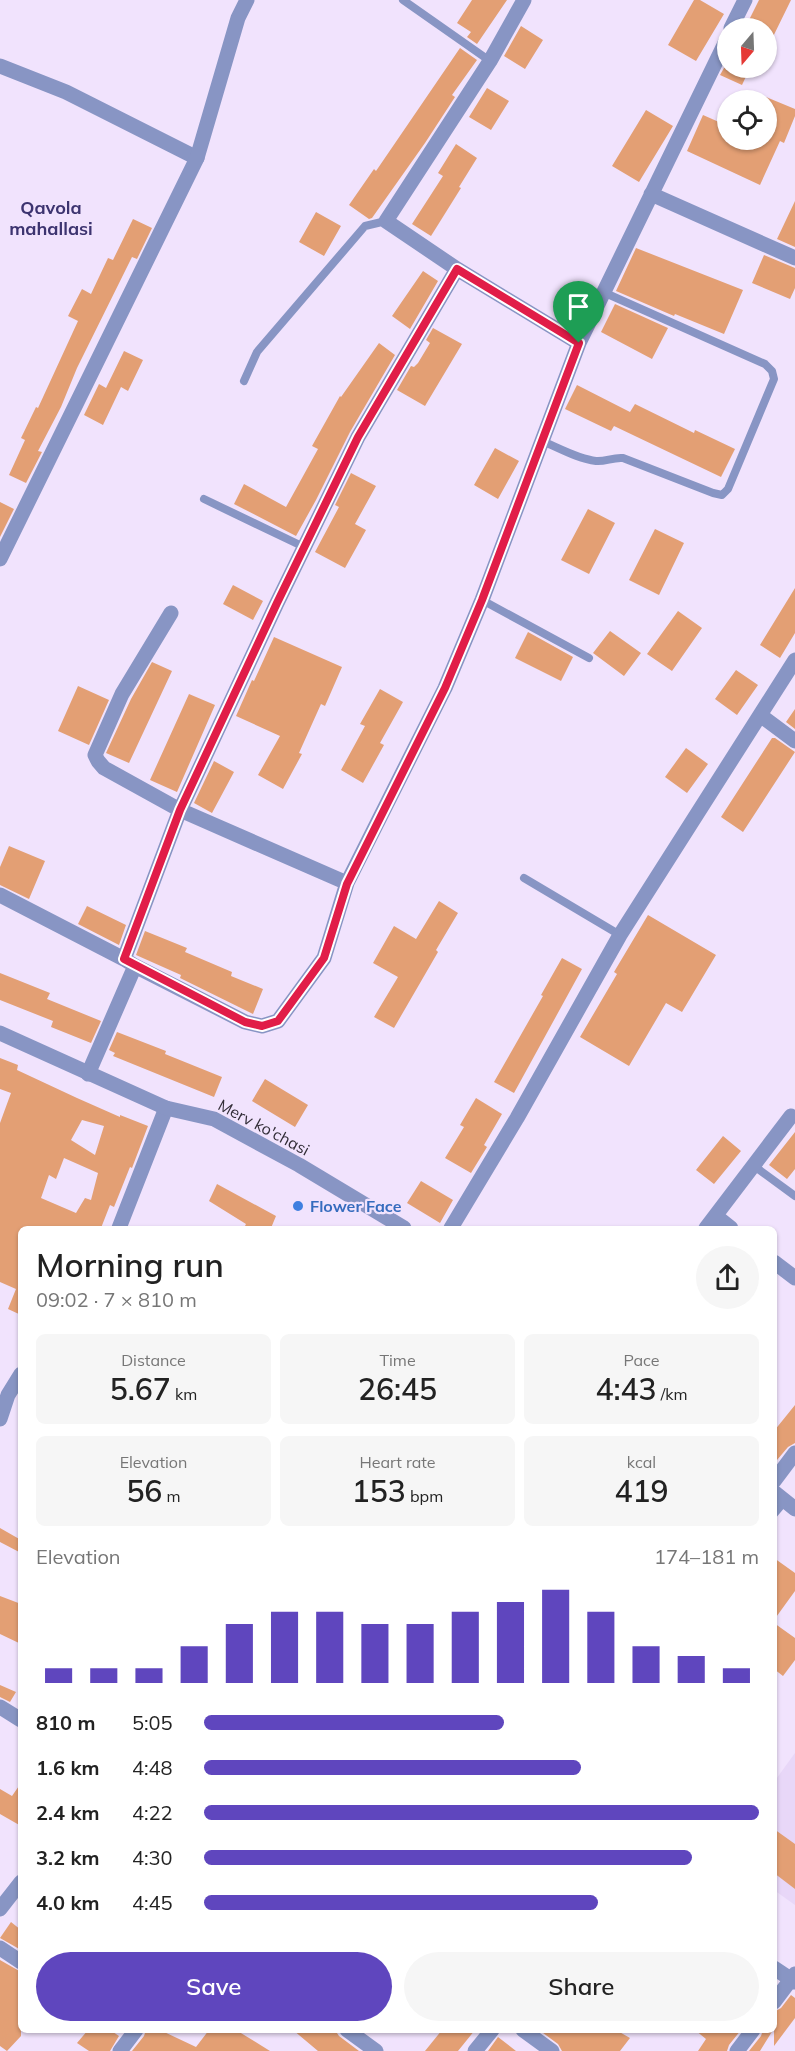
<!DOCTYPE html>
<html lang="en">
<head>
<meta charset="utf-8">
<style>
  :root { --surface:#fff; --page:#f6f6f6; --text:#222; --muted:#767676; --accent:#5f46be }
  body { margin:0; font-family:Mulish,sans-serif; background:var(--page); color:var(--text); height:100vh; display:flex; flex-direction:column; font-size:22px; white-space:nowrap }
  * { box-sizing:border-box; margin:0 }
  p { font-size:20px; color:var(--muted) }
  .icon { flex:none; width:33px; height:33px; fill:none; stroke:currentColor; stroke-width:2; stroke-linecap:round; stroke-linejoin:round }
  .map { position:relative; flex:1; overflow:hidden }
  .side { position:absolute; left:18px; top:1226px; width:759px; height:807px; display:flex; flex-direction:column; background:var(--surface); border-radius:9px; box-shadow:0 2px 4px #0004 }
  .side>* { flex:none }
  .needle { width:39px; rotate:199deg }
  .tools { position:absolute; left:717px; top:18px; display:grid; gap:12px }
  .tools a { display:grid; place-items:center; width:60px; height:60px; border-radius:50%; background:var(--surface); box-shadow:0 2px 4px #0004; font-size:30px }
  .pin { position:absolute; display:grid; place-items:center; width:51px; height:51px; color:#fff; margin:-62px -26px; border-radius:50% 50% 50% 0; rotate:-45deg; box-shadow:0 0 6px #0007 }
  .pin .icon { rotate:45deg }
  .round { display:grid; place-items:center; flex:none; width:63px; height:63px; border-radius:32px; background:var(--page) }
  .head { display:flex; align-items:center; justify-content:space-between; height:102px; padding:0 18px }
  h1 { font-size:33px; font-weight:600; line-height:45px }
  .stats { display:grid; grid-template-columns:repeat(3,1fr); gap:9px; height:102px; padding:6px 18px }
  .stats div { display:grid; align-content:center; border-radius:9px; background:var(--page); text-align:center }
  .stats b { font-size:30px; font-weight:600 }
  .stats small { font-size:16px; font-weight:400 }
  .stats p { font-size:16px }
  .chart { height:168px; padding:12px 18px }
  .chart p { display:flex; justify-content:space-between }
  .chart svg { width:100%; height:108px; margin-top:6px; stroke:var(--accent); stroke-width:6 }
  .button { display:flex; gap:12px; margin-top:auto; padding:12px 18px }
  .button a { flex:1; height:69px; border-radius:36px; background:var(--accent); color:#fff; font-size:24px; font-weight:600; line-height:69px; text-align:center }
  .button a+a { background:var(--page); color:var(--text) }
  ul { padding:0 18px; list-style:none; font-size:20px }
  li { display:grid; grid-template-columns:96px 72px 1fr; align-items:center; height:45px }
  li i { height:15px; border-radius:8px; background:var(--accent) }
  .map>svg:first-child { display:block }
</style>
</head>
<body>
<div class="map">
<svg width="795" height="2051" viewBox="0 0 795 2051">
  <rect width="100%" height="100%" fill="#f1e3fd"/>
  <path fill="#e8d7f8" d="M795,1753V1905L774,1890V1782Z"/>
  <path fill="#e39f74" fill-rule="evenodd" d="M472,0H507L477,44L467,37L471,32L457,23Z
    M694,0H700L724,14L696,61L668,45Z
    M759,0H791L766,51V28H745Z
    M521,26L543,40L525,69L504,56Z
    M460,48L477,60L452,95L455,97L425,143L372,218L369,219L349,205L374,169L376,171Z
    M724,68H750L742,85L720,75Z
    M487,88L509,101L491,130L469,117Z
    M766,97L795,109V116L784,143L780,141L760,185L687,151L703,115L728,126V140H766Z
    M646,110L673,126L639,182L612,166Z
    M456,144L477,158L459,187L461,188L431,236L412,224L443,176L438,173Z
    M795,201V247L777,239Z
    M316,212L341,226L324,256L299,242Z
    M133,219L152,228L137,259L132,257L77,368L61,407L38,451L42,452L26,483L9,475L25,440L21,438L36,407L38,408L78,321L68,316L82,289L91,294L108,258L113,260Z
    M636,248L743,290L724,334L675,314L674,316L616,291Z
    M764,255L795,268V288L790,299L752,283Z
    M423,271L438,281L410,329L392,316Z
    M615,304L668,328L652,359L601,332Z
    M433,328L462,344L425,406L397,390L411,366L414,367L418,363L430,343L426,340Z
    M379,343L395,355L350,432L316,500L296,536L234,504L244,484L286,507L318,449L312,446L340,396L341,397Z
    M124,351L143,360L128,391L121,387L103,425L84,415L99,384L106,388Z
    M577,385L630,412L635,404L694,433L695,430L735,449L721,477L614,426L611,431L565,409Z
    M495,448L519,461L498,499L474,485Z
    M351,473L376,486L355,524L366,530L345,568L315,552L339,507L335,505Z
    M0,502L14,509L0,537Z
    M588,509L615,523L589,574L561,560Z
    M655,529L684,543L659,595L629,580Z
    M233,585L263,601L253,620L223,604Z
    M795,588V633L780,658L760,645Z
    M678,611L702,628L672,671L647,654Z
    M610,631L641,653L624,676L593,653Z
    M528,632L573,657L561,681L515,658Z
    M274,637L342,667L325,706L321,704L299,753L302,754L283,789L258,775L280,736L236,716L252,680L254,681Z
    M152,662L172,671L129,763L106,753L131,699Z
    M736,670L758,685L737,715L715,699Z
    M78,686L109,700L89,745L58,731Z
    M380,689L403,702L380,743L384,745L363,783L341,770L365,726L360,724Z
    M189,694L215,705L177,792L150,780Z
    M795,709V729L786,722Z
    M772,738H775L795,752L743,832L721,817Z
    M686,748L708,764L687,793L665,777Z
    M214,761L234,772L212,813L194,803Z
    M9,846L45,861L29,899L0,885V867Z
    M439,901L458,913L436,950L438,952L394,1028L374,1017L398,977L373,963L394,926L416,939Z
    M87,906L126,925L119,945L78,924Z
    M648,915L716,955L682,1012L666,1003L629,1066L580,1037L617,974L614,972Z
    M145,931L187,948L185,952L232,972L231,976L263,989L253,1014L180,978L181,975L136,955Z
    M562,958L582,969L514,1093L494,1082L543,996L541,995Z
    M0,973L50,993L47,999L101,1021L91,1043L51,1027L53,1021L0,1000Z
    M117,1032L166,1051L165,1054L222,1077L214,1097L113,1056L115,1053L109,1050Z
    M0,1058L18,1065L17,1070L77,1098L120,1117V1115L148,1126L132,1168L130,1167L114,1207L110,1205L101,1228H21V1315L8,1309L16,1289L0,1282V1123L11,1093L0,1089ZM82,1120L104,1126L95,1155L71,1140ZM64,1158L98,1173L91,1200L85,1198L76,1213L41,1198L49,1175L56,1179Z
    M265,1079L308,1105L295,1127L252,1101Z
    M476,1098L502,1114L484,1145L487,1147L471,1173L445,1158L464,1127L460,1125Z
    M795,1132V1169L787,1179L769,1165Z
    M723,1136L741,1151L714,1184L696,1170Z
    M421,1181L453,1200L440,1223L407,1203Z
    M217,1184L276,1216L271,1228H244L246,1224L209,1201Z
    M795,1405V1443L788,1447L777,1460L774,1458V1431Z
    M0,1528L21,1540V1553L0,1542Z
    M774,1558L795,1573V1591L774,1620Z
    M0,1596L21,1604V1644L0,1634Z
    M774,1623L795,1638V1660L783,1676L774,1669Z
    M0,1685L16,1692L10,1702L0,1697Z
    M21,1783V1826L0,1814V1789L12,1796Z
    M774,1829L795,1844V1889L774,1873Z
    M11,1922L21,1930V1950L0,1938Z
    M0,1960L21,1972V2036L7,2051L0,2046Z
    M791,1995L795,1998V2018L774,2046V2012L781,2008Z
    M88,2030H110L119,2036L110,2051H89L77,2043Z
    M146,2030H160L196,2047L209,2030H236L270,2051H132L144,2036Z
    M293,2030H335L339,2036L359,2051H318Z
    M442,2030H475L458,2051H425Z
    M539,2030H616L630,2038L620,2051H562L558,2044Z
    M695,2030H741L729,2045L727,2051H698L706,2039Z
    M763,2030H773L760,2051H749L761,2036Z
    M498,2037L516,2051H488Z"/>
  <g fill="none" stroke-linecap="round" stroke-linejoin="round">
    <path stroke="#8895c4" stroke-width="8" d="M403,0L490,61
      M244,381L257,352L365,226L386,221
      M542,441C559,448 578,459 596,461C605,462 613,457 623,458L713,493L722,495L728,489L774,379L772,371L765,364L603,292
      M204,499L304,547
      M482,600L589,658
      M524,878L620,935
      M754,1166L795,1196
      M774,1514L785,1501"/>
    <path stroke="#8895c4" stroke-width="15" d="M731,28L745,0
      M0,66L66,92L197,158
      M651,194L795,258
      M457,269L579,343L728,37
      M171,613L122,694L95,755L98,761L104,768L180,810L347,883L445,688L482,600L579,343
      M760,715L795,660
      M0,895L124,959
      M135,966L245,1022L262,1026L278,1021L324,958L347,883
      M88,1074L135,966L124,959L180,810L277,603L358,437L457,269L386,221L490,61L524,0
      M716,1216L731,1228
      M119,1228L166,1108
      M451,1228L517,1118L620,935L760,715L795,741
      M706,1228L791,1116
      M774,1262L795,1278
      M0,1419L8,1395L21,1374
      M774,1481L795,1453
      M0,1707L21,1720
      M0,1909L21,1882
      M0,1948L21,1962
      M774,1968L795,1982
      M774,2002L795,1974
      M347,2030L376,2051
      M523,2030L552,2051
      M120,2051L136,2030
      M475,2051L492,2030
      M737,2051L753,2030"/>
    <path stroke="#8895c4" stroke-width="15" d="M0,559L197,158L238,18L247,0
      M0,1033L166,1108L214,1119L299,1165L404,1228
      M774,1492L795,1509"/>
  </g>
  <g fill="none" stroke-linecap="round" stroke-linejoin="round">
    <g stroke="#fff" stroke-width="12">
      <path id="route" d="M457,269L579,343L482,600L445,688L347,884L324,958L278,1021L262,1026L245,1022L124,959L180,810L277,603L358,437Z"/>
    </g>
    <use href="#route" stroke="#e11d48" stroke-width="8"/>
  </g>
  <circle fill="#3f7fe0" stroke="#f1e3fd" stroke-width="2" cx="298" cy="1206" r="6"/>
  <g text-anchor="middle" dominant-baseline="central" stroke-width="4.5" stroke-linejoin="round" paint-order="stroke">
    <g font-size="16" fill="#322d37" stroke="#f1e3fd">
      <text transform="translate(264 1127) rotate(28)">Merv ko'chasi</text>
    </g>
    <g font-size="16" font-weight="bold" fill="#366cbe" stroke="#f1e3fd" text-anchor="start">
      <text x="310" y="1206">Flower Face</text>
    </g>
    <g font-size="18" font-weight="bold" fill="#3d3470" stroke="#f1e3fd">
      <text x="51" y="207">Qavola<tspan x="51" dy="21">mahallasi</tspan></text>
    </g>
  </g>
</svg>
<div class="tools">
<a><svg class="needle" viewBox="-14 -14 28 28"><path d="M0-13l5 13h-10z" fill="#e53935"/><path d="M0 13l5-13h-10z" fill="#767676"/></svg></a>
<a><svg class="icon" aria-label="locate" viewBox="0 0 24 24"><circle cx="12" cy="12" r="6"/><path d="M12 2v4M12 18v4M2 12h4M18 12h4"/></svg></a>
</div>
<div class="pin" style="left:579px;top:343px;background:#1e9e55"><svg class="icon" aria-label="arrive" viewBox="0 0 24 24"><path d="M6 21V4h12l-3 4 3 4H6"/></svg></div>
<section class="side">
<div class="head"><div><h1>Morning run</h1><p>09:02 · 7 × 810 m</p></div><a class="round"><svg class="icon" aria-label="share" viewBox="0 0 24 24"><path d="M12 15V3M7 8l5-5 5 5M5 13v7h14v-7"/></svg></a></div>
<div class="stats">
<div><p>Distance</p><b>5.67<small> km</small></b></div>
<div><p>Time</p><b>26:45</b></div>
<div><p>Pace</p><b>4:43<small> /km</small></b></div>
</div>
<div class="stats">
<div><p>Elevation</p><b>56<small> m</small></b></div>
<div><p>Heart rate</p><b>153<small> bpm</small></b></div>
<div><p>kcal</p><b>419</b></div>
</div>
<div class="chart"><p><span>Elevation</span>174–181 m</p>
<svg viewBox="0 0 160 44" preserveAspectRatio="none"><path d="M5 44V38M15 44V38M25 44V38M35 44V29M45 44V20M55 44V15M65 44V15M75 44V20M85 44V20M95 44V15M105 44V11M115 44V6M125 44V15M135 44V29M145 44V33M155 44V38"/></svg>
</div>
<ul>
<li><b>810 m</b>5:05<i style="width:54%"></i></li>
<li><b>1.6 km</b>4:48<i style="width:68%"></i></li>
<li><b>2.4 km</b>4:22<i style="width:100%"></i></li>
<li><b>3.2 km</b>4:30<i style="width:88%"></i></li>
<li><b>4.0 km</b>4:45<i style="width:71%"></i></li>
</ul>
<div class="button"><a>Save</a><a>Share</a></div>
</section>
</div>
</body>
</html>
